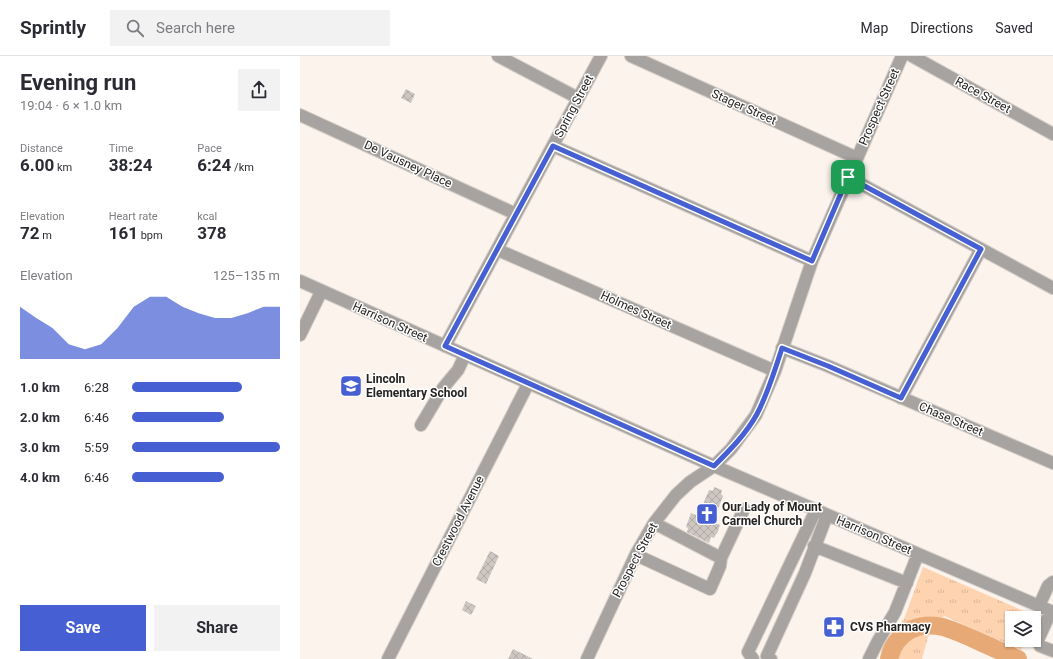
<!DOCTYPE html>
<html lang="en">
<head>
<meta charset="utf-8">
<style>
  :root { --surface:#fff; --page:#f2f2f3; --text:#2b2b33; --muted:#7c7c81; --line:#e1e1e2; --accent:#465fd3 }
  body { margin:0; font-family:Roboto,sans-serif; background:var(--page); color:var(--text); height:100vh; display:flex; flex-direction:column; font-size:15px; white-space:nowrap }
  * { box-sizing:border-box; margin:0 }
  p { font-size:13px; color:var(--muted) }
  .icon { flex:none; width:22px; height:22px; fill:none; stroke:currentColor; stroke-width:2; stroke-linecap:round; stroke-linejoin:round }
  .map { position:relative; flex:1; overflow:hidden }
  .panel { display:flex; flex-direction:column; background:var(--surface); width:300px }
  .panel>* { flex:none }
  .fabs { position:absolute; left:705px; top:555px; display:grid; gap:8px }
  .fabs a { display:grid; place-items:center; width:36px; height:36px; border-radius:0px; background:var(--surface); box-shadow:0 1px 3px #0004; font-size:20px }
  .pin { position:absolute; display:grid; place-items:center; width:34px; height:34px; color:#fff; margin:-17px; border-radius:8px; box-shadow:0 2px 6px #0006 }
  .round { display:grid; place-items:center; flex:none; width:42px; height:42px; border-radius:0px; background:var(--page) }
  .head { display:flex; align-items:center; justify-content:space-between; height:68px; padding:0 20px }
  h1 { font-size:22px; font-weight:700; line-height:30px }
  .stats { display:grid; grid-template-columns:repeat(3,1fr); gap:6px; height:68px; padding:4px 20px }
  .stats div { display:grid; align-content:center }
  .stats b { font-size:17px; font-weight:700 }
  .stats small { font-size:11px; font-weight:400 }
  .stats p { font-size:11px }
  .chart { height:112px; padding:8px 20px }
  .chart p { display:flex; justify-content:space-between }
  .chart svg { width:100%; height:72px; margin-top:4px; fill:var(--accent); opacity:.7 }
  .button { display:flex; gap:8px; margin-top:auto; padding:8px 20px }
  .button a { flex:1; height:46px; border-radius:0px; background:var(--accent); color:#fff; font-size:16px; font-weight:700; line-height:46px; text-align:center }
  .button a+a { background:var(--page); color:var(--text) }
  ul { padding:0 20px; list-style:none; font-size:13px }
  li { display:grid; grid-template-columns:64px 48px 1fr; align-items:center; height:30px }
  li i { height:10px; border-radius:5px; background:var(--accent) }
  header { display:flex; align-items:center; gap:24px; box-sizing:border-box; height:56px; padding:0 20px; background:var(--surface); border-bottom:1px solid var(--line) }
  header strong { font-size:19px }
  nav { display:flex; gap:22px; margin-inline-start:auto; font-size:14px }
  .search { width:280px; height:36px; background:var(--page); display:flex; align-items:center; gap:10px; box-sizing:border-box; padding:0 14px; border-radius:0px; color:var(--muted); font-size:15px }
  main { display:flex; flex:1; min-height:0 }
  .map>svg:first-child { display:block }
</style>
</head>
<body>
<header>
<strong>Sprintly</strong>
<div class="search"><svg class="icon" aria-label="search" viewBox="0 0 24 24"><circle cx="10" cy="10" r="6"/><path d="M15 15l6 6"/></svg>Search here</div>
<nav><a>Map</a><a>Directions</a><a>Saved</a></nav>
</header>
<main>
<section class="panel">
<div class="head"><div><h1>Evening run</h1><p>19:04 · 6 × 1.0 km</p></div><a class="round"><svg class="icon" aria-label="share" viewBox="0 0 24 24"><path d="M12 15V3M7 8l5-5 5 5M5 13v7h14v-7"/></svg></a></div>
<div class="stats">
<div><p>Distance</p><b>6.00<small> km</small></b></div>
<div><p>Time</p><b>38:24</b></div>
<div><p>Pace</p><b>6:24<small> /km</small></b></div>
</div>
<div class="stats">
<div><p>Elevation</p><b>72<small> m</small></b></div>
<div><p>Heart rate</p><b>161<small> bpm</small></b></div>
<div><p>kcal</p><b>378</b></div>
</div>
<div class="chart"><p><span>Elevation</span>125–135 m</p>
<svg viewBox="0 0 160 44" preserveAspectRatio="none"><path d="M0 44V12L10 19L20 25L30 35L40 38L50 35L60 25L70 12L80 6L90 6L100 12L110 16L120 19L130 19L140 16L150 12L160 12V44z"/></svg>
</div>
<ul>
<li><b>1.0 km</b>6:28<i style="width:74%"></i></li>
<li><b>2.0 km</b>6:46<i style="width:62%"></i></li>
<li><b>3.0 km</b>5:59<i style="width:100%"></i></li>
<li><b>4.0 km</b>6:46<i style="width:62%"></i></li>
</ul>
<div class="button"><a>Save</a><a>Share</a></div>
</section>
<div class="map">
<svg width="753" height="603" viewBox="0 0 753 603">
  <defs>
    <pattern id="grass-tufts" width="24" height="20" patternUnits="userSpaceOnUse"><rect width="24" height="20" fill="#fed3b0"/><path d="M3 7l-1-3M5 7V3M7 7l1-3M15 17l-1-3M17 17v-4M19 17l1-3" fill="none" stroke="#dab597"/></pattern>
    <pattern id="building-cross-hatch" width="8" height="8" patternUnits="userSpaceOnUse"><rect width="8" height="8" fill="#cec6c1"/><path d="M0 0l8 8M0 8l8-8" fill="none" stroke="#b1aaa6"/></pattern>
  </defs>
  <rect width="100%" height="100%" fill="#fbf3ec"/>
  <path fill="url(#grass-tufts)" d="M623,511L735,560L734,562H712V584H725L721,594L644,560L628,581L622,603H580L583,588L604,563Z"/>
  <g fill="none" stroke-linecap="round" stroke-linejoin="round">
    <path stroke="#e7a976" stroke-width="18" d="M589,603C595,577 617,565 643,571C656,575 667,580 678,585C691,591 705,597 718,603"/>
  </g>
  <path fill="url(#building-cross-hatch)" d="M106,33L115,38L111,47L101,42Z
    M414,431L422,434L421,438L423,440L413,466L420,469L417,478H416L414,482L411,481L409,487L387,476L388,472L386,471L391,457L398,460L409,434L413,435Z
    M190,495L199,500L186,528L176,523Z
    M166,545L176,550L171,559L162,554Z
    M213,593L233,603H208Z"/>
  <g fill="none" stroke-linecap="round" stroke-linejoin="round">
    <g stroke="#d4cdc7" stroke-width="14">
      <path id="minor" d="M198,0L278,42
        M331,0L557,102
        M612,0L753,78
        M0,59L216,158
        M253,90L512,205
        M548,121L753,232
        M198,194L475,315
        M0,225L414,410L753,556
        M0,279L21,236
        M145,290L301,0
        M482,292L528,310L753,407
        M601,342L681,193
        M121,369L143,332L158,314L165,299
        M354,467L421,502
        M514,490L607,527
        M336,499L410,533L420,510L421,502L444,453
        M739,550L748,530L753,526
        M751,555L738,584L740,590L753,595
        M88,603L228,328
        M287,603L336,498L354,467L376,439L390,426L414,410L431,393L456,359L475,315L512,205L602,0
        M453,603L448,596L516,454
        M471,603L467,600L505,517L527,459
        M569,603L578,585L595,556L618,498"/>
    </g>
    <use href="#minor" stroke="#a6a3a0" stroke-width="12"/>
  </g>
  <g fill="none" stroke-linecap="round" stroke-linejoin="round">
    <g stroke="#fff" stroke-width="8">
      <path id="route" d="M253,90L512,205L548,121L681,193L601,342L528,310L482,292C475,314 468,337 457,358C446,378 430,394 414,410L145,290Z"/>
    </g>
    <use href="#route" stroke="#465fd3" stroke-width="5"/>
  </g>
  <defs>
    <g id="school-square" transform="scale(1.15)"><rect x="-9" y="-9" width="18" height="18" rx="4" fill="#465fd3" stroke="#fff"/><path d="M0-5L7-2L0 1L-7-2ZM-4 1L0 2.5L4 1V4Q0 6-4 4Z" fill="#fff"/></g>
    <g id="church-square" transform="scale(1.15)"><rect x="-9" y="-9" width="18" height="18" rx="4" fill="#465fd3" stroke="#fff"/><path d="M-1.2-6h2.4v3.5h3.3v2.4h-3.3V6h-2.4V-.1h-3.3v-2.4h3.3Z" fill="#fff"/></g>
    <g id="pharmacy-square" transform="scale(1.15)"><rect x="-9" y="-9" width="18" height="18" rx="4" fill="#465fd3" stroke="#fff"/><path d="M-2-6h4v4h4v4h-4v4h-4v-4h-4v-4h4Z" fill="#fff"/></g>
  </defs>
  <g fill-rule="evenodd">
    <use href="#school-square" x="51" y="330"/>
    <use href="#church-square" x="407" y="458"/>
    <use href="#pharmacy-square" x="534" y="571"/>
  </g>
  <g text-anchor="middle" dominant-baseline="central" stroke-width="3" stroke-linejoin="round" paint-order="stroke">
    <g font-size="12" fill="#252220" stroke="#fff">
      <text transform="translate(683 39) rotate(29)">Race Street</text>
      <text transform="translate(274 50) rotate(-62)">Spring Street</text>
      <text transform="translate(444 51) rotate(24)">Stager Street</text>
      <text transform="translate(579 51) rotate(-66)">Prospect Street</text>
      <text transform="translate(108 108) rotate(25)">De Vausney Place</text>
      <text transform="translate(336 254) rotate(24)">Holmes Street</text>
      <text transform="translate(90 266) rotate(24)">Harrison Street</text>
      <text transform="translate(651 363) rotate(23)">Chase Street</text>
      <text transform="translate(158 465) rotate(-63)">Crestwood Avenue</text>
      <text transform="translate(574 479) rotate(23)">Harrison Street</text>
      <text transform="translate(335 504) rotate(-62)">Prospect Street</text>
    </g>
    <g font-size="12" font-weight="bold" fill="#252220" stroke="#fff" text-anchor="start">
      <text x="66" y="323">Lincoln<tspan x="66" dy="14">Elementary School</tspan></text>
      <text x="422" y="451">Our Lady of Mount<tspan x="422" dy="14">Carmel Church</tspan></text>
      <text x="550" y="571">CVS Pharmacy</text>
    </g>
  </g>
</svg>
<div class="fabs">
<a><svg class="icon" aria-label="layers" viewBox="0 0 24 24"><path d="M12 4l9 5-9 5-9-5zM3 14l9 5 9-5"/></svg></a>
</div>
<div class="pin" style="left:548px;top:121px;background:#1e9e55"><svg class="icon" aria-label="arrive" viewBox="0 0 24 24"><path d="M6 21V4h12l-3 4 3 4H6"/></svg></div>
</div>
</main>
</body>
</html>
